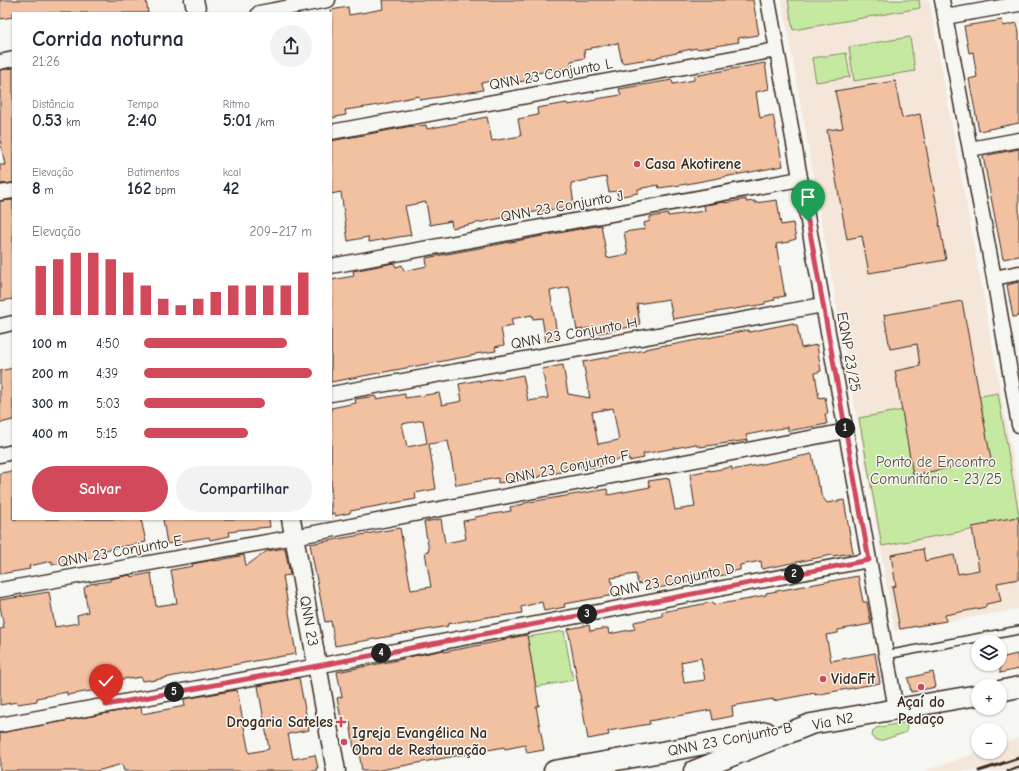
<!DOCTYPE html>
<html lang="pt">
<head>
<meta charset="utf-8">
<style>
  :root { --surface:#fff; --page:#f2f2f3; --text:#1f2937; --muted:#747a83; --accent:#d1495b }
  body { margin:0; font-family:"Comic Neue",sans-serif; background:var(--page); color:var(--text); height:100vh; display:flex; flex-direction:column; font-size:15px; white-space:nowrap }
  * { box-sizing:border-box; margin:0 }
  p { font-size:13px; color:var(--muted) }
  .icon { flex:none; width:22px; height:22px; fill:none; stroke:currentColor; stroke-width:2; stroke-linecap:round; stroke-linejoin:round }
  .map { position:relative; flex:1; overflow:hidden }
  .panel { position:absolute; left:12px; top:12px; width:320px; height:508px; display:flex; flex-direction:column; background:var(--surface); border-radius:0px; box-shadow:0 1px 3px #0004 }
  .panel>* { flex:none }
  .tools { position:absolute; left:971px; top:635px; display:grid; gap:8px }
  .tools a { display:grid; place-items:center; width:36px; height:36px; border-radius:50%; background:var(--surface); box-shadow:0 1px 3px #0004; font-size:20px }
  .pin { position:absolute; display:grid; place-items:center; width:34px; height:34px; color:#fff; margin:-41px -17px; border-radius:50% 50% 50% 0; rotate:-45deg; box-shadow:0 0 4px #0007 }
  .pin .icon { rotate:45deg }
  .km { position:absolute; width:20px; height:20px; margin:-10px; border-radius:50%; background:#222; color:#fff; font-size:11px; line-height:20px; text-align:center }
  .round { display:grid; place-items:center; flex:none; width:42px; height:42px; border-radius:21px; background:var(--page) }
  .summary { display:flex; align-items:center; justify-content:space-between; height:68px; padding:0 20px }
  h1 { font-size:22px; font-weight:600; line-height:30px }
  .metrics { display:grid; grid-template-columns:repeat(3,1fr); gap:6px; height:68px; padding:4px 20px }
  .metrics div { display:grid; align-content:center }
  .metrics b { font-size:17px; font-weight:600 }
  .metrics small { font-size:11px; font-weight:400 }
  .metrics p { font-size:11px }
  .chart { height:112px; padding:8px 20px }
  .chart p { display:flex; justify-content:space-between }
  .chart svg { width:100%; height:72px; margin-top:4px; stroke:var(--accent); stroke-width:6 }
  .primary-button { display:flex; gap:8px; margin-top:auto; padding:8px 20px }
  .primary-button a { flex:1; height:46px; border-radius:24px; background:var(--accent); color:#fff; font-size:16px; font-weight:600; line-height:46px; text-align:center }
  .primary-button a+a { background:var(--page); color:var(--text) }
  ul { padding:0 20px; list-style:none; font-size:13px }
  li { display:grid; grid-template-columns:64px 48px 1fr; align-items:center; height:30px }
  li i { height:10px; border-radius:5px; background:var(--accent) }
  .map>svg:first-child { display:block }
</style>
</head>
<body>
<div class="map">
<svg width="1019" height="771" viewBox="0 0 1019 771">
  <rect width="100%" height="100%" fill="#f6f6f2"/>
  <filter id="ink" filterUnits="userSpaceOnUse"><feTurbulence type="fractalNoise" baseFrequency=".025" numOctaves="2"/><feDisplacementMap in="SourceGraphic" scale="8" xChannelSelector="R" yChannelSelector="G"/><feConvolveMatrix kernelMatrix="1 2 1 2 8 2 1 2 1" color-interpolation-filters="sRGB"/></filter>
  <g filter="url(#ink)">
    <path fill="#f5e6da" d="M782,0H929L1019,492V609L895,631Z
      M1019,738V771H924L979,752H1000V745Z"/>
    <path fill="#c6e9a2" stroke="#808a60" d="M788,0H919L920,8L793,30Z
      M910,37L915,71L854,81L849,47Z
      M846,53L850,77L816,82L812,58Z
      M998,393L1019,516V521L882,546L859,418Z
      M564,631L573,680L536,687L527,637Z
      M906,722L907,732L880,741L875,739L872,736L873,731L876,728Z"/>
    <path fill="#f2c1a2" stroke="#3b2a1e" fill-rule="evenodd" d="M0,0H146L148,13H13V17L0,19Z
      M382,0H753L759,35L738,38L739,42L698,49L697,48L677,52V53L657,57V58L622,63L618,43L591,48V49L584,50L585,58L571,61L572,67L531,74L532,80L511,83L510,77L481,83L483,90L420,100L419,96L394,101V102L373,106L345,110L346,115L331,118V10L348,7L349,15L367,12L383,9Z
      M1002,20L1003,26L1017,23L1019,32V123L979,131L969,79L977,77L973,52L969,53L964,26Z
      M765,63L769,89L756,92L760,118L773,115L783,166L681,185L659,188L658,185L638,189V193L618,197L617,191L609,192L606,177L571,183L574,206L522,214L452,228L451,221L430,225L426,202L405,206L411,235L369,242L368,237L348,241L341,192L331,194V141L412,126V127L426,125L427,129L487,117L492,141L521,136L518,119L538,115L537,108L567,103L568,105L596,100V99L621,95L619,89L672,80L673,84L694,80V76Z
      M13,68V183L0,184V165H5L0,139V70Z
      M895,81L902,118L920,114L940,223H939L946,260L869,273L862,236L847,239L827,130L843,128L835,91Z
      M1019,149V256L1003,259L983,156Z
      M746,199V202L755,201V203L777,200L781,225L793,223L796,239L789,241V242L776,244L785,296L774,298L775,300L765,302V304L673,319L669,299L637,304L640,325L590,335L589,328L577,330L569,287L550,291L558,340L546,342L542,318L533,319L532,315L511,319L513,326L501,328L504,345L495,347L496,351L475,354V355L331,382V280L354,276L353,271L394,263L396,267L402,265L404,271L427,266L426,258L601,225L607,258L628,254L624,232L645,229L644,223L650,221V217L668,214V216L705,211L704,205L725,202V203Z
      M13,200V299L0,301V201Z
      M1019,282V316L1013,317L1007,285Z
      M962,301L991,460L913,475L895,371L920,366L917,344L890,349L884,315Z
      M793,323V325H797L801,348L817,345L821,371L815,373L819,398L825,397L828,414H825L827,424L788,431V427L746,435L748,440L700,447V446H696V444L643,454L644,458L629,461L628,458L602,462V466L582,469L580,465L560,468L561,472L540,476V477L498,483V478L456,485L448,441L429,444L436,489L415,493L416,499L350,511V513L335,516V513L331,514V408L356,403L355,399L376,396V399L405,394V398L439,393L442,405L462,401L459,384L480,380V382L497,379V380L523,375L528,401L548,398L542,369L563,365L568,394L590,398L583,362L645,350V349L666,345V346L728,334L748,330L749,332ZM613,408L619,440L598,444L592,412ZM423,420L427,443L407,447L402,424Z
      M13,368V420L0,423V371Z
      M812,454L818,486H820L821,495L827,503L844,500L853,553L832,556V555L762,569L761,561L740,565V570L728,572L729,574L648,590L649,582L638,584L636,574L611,578L614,595L564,604L565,607L544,611L542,602L521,607L522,613L502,616L494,617V616L447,624L448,626L335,646L331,621L325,622L310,544L400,528L411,590L431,587L425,552L429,551L424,522L441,519L445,543L466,539L463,521L475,519V517L511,511L510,507L524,504V503L607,489L608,495L650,487L648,481L669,478L675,510L695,507L690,474L710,470V471L732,467V470Z
      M13,471V519H141L146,542L105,550L106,555L52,565V561L29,566L30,569L0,574V473Z
      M1018,517L1019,525V579L997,583L1001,601L986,604V607L945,615L946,621L900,629L892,587L896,586L891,555L923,549L925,561L954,555L958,574L979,570L972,527L988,524V522Z
      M163,519H269L270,527L237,530V531L229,532L230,536L210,540L209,537L167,544Z
      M285,548L290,575L283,576L296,654L283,656L199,671L150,681V680L142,681L141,677L128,679V678L110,682L109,688L67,695V692L37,698V701L18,704L17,702L0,705V629L4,628L0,606V600L49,592L55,627L78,623L77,615L88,612L84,588L90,584L110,581V579L130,575L131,577L151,573L156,606L177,603L171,570L193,566L192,564L213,560V561L220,560L244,555L246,566L267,551Z
      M858,576L863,602H867L871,624L838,630V633L826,635L831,661L875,653L880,683L815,695V693L773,701V699L732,706L733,716L713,720L711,710L649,721L650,724L608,731L609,735L588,739L568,629L589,625L590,631L608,628L609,634L635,629L634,622L662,616V612L713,602V605L750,599V598L766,595V593ZM701,658L705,680L684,683L681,662Z
      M527,635L539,706H536L544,750L527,753L525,745L505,749L504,747L375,771H362L358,747L354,748L350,722L342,724L337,698L342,697L337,672L403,659V658L444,650V652L506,640V639Z
      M1017,654L1019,669L1000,673V658Z
      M933,672L936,687L911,692L908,678Z
      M299,678L309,730L288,734L293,759L315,755L318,768H316L317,771H124L122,764L97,771H0V733L141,707L142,714L185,706L184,699L237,690L249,753L269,749L258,686Z"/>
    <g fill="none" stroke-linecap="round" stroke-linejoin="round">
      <g stroke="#3b2a1e" stroke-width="10">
        <path id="service" d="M886,655L1019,630"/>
      </g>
      <g stroke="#3b2a1e" stroke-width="17">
        <path id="minor" d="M768,0L896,709
          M942,0L994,278L1019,425
          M259,13L328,0
          M945,17L1019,4
          M0,62L13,59
          M331,132L776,50
          M970,149L1019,140
          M0,193L13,191
          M331,266L800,179
          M994,278L1019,273
          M0,326L13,323
          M331,394L823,305
          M0,455L13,452
          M0,590L294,537L846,431
          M0,725L317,666L869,560"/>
      </g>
      <g stroke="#3b2a1e" stroke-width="21">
        <path id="tertiary" d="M194,0L197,13
          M291,519L336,771"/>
      </g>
      <g stroke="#3b2a1e" stroke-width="23">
        <path id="secondary" d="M1000,691L1019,687
          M554,771L684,748L766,732
          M694,771L811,724L978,695"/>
      </g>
      <use href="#service" stroke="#f6f6f2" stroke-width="7"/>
      <use href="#minor" stroke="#f6f6f2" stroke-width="14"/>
      <use href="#tertiary" stroke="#f6f6f2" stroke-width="18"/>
      <use href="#secondary" stroke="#f6f6f2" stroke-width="20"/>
      <path stroke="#3b2a1e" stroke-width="3" d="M979,771L1019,758
        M1008,771L1019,767"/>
    </g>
  </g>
  <g fill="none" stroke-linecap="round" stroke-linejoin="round" filter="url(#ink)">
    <g stroke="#fff" stroke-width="8">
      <path id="route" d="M106,705L317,666L869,560L808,221"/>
    </g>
    <use href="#route" stroke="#d1495b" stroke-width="5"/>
  </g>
  <g fill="#d1495b" stroke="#f6f6f2" stroke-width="1.5">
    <circle cx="637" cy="164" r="4"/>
    <circle cx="823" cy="679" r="4"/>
    <circle cx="921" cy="687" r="4"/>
    <path d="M339 716h4v4h4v4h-4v4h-4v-4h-4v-4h4z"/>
    <circle cx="344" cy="742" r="4"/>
  </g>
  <g text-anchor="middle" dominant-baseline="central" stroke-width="3" stroke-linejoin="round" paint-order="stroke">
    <g font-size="15" fill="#3b2a1e" stroke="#f6f6f2">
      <text transform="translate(551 74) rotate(-10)">QNN 23 Conjunto L</text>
      <text transform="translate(562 206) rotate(-10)">QNN 23 Conjunto J</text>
      <text transform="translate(574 333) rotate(-10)">QNN 23 Conjunto H</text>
      <text transform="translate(849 352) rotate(80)">EQNP 23/25</text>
      <text transform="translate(567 467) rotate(-11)">QNN 23 Conjunto F</text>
      <text transform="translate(120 551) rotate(-10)">QNN 23 Conjunto E</text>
      <text transform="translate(672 580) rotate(-11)">QNN 23 Conjunto D</text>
      <text transform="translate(309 621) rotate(80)">QNN 23</text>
      <text transform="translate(833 721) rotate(-11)">Via N2</text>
      <text transform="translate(730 739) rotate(-11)">QNN 23 Conjunto B</text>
    </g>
    <g font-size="15" font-weight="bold" fill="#3b2a1e" stroke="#f6f6f2" text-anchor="start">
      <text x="645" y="164">Casa Akotirene</text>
      <text x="831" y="679">VidaFit</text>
      <text x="921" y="702" text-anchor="middle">Açaí do<tspan x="921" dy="17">Pedaço</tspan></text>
      <text x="333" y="722" text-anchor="end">Drogaria Sateles</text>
      <text x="352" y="733">Igreja Evangélica Na<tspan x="352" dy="17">Obra de Restauração</tspan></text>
    </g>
    <g font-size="15" fill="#575038" stroke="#f6f6f2">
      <text x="936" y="462">Ponto de Encontro<tspan x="936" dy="17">Comunitário - 23/25</tspan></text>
    </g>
  </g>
</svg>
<div class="tools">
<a><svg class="icon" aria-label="layers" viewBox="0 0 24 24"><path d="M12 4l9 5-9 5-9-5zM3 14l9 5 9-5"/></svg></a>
<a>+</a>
<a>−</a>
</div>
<div class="pin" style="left:808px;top:221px;background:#1e9e55"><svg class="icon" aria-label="arrive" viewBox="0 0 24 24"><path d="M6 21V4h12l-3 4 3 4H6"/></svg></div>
<div class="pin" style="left:106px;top:705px;background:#d93025"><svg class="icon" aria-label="check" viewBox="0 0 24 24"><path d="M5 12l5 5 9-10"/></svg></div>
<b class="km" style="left:845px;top:428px">1</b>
<b class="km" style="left:794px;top:574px">2</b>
<b class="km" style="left:587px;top:614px">3</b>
<b class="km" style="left:381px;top:653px">4</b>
<b class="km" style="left:174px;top:692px">5</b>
<section class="panel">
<div class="summary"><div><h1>Corrida noturna</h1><p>21:26</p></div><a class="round"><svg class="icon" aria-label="share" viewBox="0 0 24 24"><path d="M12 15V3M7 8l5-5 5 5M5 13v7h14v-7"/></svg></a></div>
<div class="metrics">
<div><p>Distância</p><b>0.53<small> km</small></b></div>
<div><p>Tempo</p><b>2:40</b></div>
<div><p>Ritmo</p><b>5:01<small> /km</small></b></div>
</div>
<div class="metrics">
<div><p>Elevação</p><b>8<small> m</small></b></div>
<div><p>Batimentos</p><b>162<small> bpm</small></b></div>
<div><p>kcal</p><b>42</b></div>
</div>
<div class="chart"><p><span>Elevação</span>209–217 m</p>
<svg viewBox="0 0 160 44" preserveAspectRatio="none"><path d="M5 44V14M15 44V10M25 44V6M35 44V6M45 44V10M55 44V18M65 44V26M75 44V34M85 44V38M95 44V34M105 44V30M115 44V26M125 44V26M135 44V26M145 44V26M155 44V18"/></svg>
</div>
<ul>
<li><b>100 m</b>4:50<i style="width:85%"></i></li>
<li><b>200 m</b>4:39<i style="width:100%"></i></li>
<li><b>300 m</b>5:03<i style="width:72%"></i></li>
<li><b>400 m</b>5:15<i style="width:62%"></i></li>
</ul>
<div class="primary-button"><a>Salvar</a><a>Compartilhar</a></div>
</section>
</div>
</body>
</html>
